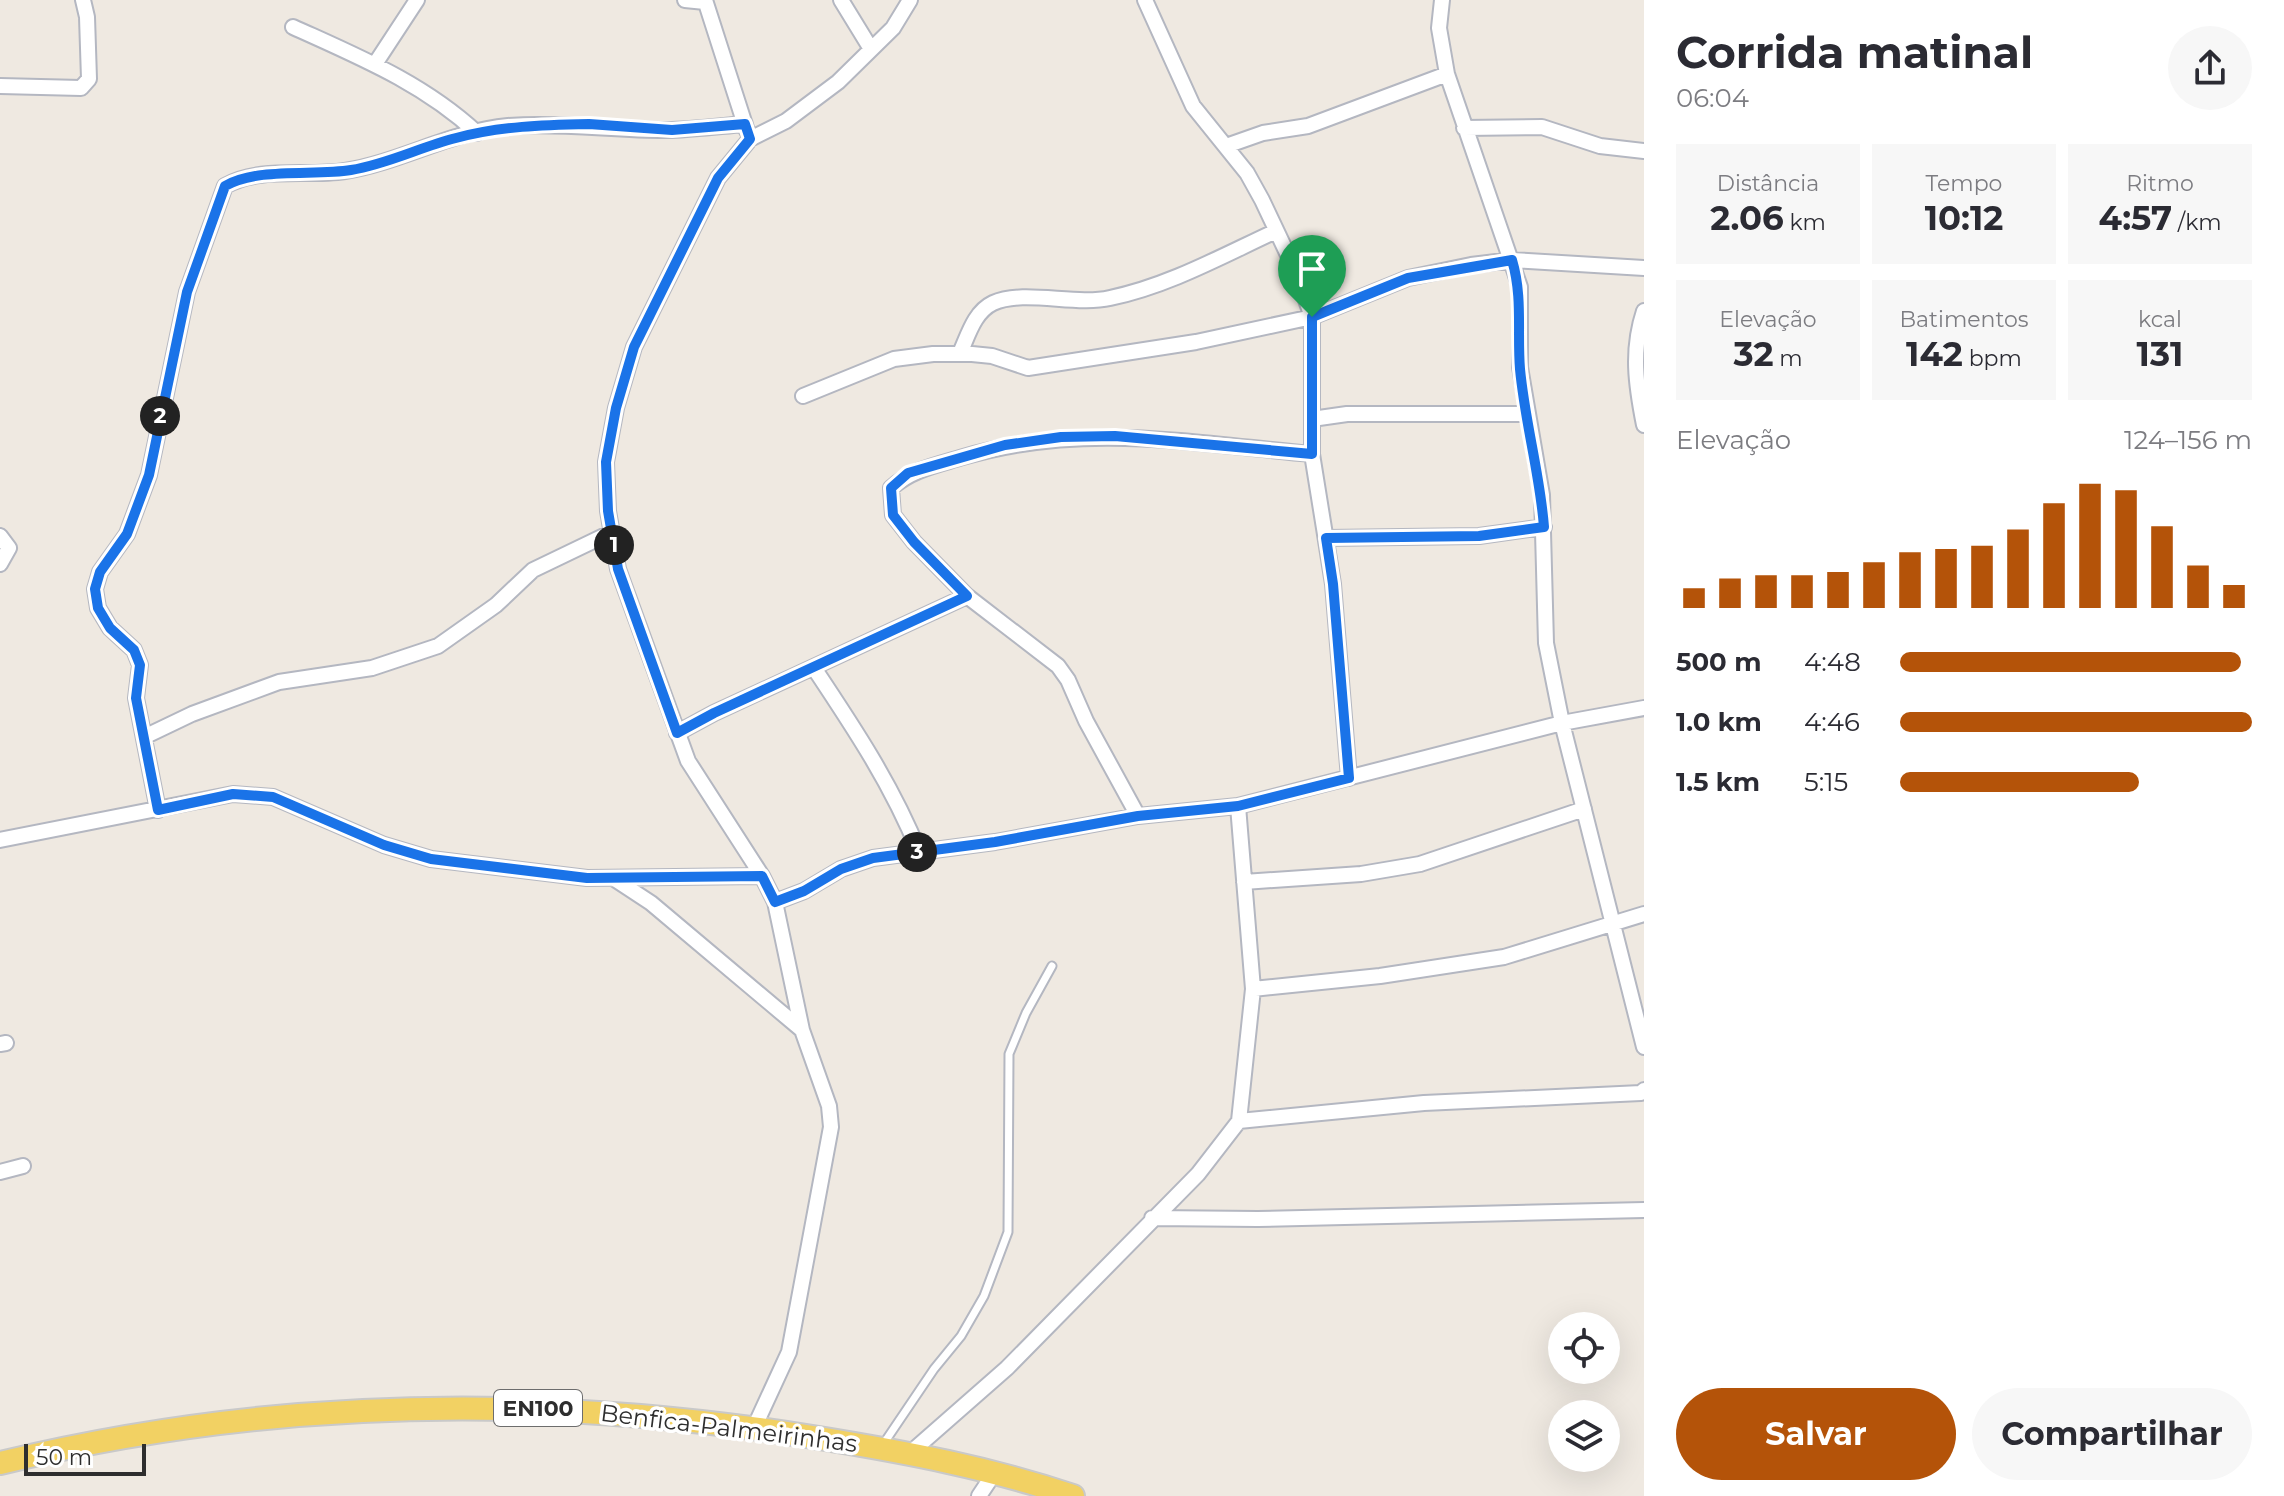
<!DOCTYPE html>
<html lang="pt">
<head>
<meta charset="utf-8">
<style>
  :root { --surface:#fff; --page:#f7f7f7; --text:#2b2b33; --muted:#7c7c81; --accent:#b45309 }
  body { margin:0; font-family:Montserrat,sans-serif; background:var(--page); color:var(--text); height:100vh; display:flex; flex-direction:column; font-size:30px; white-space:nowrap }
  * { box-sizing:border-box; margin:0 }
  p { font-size:26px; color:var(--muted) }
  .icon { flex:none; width:44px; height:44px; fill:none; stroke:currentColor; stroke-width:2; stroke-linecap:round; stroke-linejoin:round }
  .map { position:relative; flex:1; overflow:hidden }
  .drawer { display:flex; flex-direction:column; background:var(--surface); width:640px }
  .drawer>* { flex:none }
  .fabs { position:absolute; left:1548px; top:1312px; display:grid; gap:16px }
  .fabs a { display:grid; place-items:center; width:72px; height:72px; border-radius:50%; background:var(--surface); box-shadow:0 8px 32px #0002; font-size:40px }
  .scale { position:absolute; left:24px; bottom:20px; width:122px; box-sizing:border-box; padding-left:8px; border:4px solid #2e2e2e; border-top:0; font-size:22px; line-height:28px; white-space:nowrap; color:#2e2e2e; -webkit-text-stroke:6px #fff; paint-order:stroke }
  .pin { position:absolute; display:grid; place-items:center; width:68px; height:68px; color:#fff; margin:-82px -34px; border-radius:50% 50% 50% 0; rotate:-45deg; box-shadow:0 0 8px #0007 }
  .pin .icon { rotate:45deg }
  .km { position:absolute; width:40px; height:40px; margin:-20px; border-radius:50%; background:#222; color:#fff; font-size:22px; line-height:40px; text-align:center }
  .round { display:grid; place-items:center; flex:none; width:84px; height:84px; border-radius:42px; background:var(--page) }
  .overview { display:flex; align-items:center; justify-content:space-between; height:136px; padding:0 32px }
  h1 { font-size:44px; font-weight:700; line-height:60px }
  .figures { display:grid; grid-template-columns:repeat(3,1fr); gap:12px; height:136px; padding:8px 32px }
  .figures div { display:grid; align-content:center; border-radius:0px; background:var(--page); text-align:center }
  .figures b { font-size:34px; font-weight:700 }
  .figures small { font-size:22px; font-weight:400 }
  .figures p { font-size:22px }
  .chart { height:224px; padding:16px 32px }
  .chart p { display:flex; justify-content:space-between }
  .chart svg { width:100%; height:144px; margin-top:8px; stroke:var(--accent); stroke-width:6 }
  .cta { display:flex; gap:16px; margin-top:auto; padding:16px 32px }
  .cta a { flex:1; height:92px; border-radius:48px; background:var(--accent); color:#fff; font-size:32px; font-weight:700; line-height:92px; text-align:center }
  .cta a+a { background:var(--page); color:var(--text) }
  ul { padding:0 32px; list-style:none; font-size:26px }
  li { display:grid; grid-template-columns:128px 96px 1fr; align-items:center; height:60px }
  li i { height:20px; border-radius:10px; background:var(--accent) }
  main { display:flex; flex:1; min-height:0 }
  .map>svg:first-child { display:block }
</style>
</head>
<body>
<main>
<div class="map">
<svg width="1644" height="1496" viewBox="0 0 1644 1496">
  <rect width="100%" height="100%" fill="#efe9e1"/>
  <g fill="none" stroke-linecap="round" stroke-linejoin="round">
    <g stroke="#b4b7c1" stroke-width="11">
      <path id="lane" d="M882,1446L934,1369L961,1336L984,1296L1008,1232L1009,1054L1026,1013L1052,966"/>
    </g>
    <g stroke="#b4b7c1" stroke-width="18">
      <path id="street" d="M685,0L705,2
        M705,0L747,131
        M841,0L871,49
        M1145,0L1193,106L1247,173L1262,200L1296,272L1312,317V454L1333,584L1349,778
        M1442,0L1439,28L1447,74L1520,287V367L1542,495L1546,643L1562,723L1644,1047
        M293,27C359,57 423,83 477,133
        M375,64L417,0
        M0,86L81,88L89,79L87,17L83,0
        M1464,128L1542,127L1600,146L1644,151
        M1226,146L1263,133L1308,126L1447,74
        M1644,311C1631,350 1636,385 1644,425
        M960,353C968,336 974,312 993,303C1024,289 1075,306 1110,298C1168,286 1222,256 1276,231
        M803,396L894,359L933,354H972L992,356L1028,368L1196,342L1312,317L1408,278L1471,265L1512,260L1644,268
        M1312,419L1347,414H1527
        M0,536L9,548L0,564
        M1326,538L1479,536L1544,527
        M814,668C854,728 892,785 919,852
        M677,733L714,713L967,596
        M144,737L192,714L279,682L372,668L438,646L496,605L533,570L612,532
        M158,810L136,698L140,665L134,650L110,628L98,608L95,589L100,572L127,534L149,475L187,292L225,186C259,166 307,177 345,171C401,162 452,131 508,126C564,122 618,131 672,130C696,129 721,126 745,124
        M1138,816L1086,721L1068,680L1058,666L967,596L914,542L893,515L891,488C913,469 937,465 963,457C1082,422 1191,443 1312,454
        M0,840L233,794L273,797L384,845L431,859L587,878L762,876
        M613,878L651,903L802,1030
        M1244,882L1361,874L1420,864L1584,809
        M775,902L804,891L841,869L873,858L995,842L1138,816L1238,806L1562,723L1644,708
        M1253,989L1380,976L1504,957L1644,914
        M0,1044L6,1043
        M1239,1121L1424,1103L1641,1093L1644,1090
        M0,1172L23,1166
        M1152,1218L1258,1219L1644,1210
        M754,1428L789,1352L831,1127L829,1106L802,1030L775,902L762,876L688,761L618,569L608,511L606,462L616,408L634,347L718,178L750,139L786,121L838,82L893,28L910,0
        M909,1454L1007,1368L1198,1174L1239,1121L1253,989L1238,806
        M979,1496L995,1472"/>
    </g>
    <g stroke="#c9c9c9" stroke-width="26">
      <path id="primary" d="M0,1463C272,1397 543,1393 819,1438C905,1452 990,1468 1073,1496"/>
    </g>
    <use href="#lane" stroke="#fff" stroke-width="7"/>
    <use href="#street" stroke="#fff" stroke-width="14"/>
    <use href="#primary" stroke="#f2d163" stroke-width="22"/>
  </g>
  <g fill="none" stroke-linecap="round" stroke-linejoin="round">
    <g stroke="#fff" stroke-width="16">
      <path id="route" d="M589,124L672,130L745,124L750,139L718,178L634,347L616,408L606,462L608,511L618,569L677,733L714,713L967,596L914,542L893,515L891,488L908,473L1005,445L1061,437L1115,436L1312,454V317L1408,278L1512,260C1523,297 1517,332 1520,369C1525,423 1540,474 1544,527L1479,536L1326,538L1333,584L1349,778L1238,806L1138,816L995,842L873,858L841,869L804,891L775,902L762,876L587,878L431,859L384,845L273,797L233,794L158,810L136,698L140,665L134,650L110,628L98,608L95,589L100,572L127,534L149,475L187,292L225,186C258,167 314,176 351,170C388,164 420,147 456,138C501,126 543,125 589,124Z"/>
    </g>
    <use href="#route" stroke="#1a73e8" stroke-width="10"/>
  </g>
  <g text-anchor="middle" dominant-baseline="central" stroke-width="7" stroke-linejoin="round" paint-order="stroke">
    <rect fill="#fff" stroke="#6d6d6d" stroke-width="2" x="494" y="1390" width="88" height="36" rx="6"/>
    <g font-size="22" font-weight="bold" fill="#2e2e2e">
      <text x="538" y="1408">EN100</text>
    </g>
    <g font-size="24" fill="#2e2e2e" stroke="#fff">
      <text transform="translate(729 1428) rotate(7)">Benfica-Palmeirinhas</text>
    </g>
  </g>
</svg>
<div class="fabs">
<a><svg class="icon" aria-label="locate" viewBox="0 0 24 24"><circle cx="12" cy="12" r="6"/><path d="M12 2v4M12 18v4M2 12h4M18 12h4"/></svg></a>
<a><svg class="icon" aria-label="layers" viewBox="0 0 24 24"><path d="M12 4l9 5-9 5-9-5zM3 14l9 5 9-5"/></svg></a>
</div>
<div class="scale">50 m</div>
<div class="pin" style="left:1312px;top:317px;background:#1e9e55"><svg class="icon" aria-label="arrive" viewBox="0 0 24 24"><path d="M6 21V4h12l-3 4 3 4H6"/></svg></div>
<b class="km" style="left:614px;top:545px">1</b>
<b class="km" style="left:160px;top:416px">2</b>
<b class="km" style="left:917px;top:852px">3</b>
</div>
<section class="drawer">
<div class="overview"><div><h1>Corrida matinal</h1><p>06:04</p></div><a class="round"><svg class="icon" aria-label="share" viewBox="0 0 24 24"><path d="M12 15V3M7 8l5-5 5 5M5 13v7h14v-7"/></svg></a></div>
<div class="figures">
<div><p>Distância</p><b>2.06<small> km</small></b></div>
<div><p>Tempo</p><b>10:12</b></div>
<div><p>Ritmo</p><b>4:57<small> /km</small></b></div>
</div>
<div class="figures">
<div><p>Elevação</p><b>32<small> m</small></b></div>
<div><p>Batimentos</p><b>142<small> bpm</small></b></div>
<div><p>kcal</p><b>131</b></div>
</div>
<div class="chart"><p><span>Elevação</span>124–156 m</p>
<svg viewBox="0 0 160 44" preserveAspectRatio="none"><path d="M5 44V38M15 44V35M25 44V34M35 44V34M45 44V33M55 44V30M65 44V27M75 44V26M85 44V25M95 44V20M105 44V12M115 44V6M125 44V8M135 44V19M145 44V31M155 44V37"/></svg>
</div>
<ul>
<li><b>500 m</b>4:48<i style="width:97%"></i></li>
<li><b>1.0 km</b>4:46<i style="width:100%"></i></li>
<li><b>1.5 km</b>5:15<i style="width:68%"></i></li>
</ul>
<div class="cta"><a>Salvar</a><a>Compartilhar</a></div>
</section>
</main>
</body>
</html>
